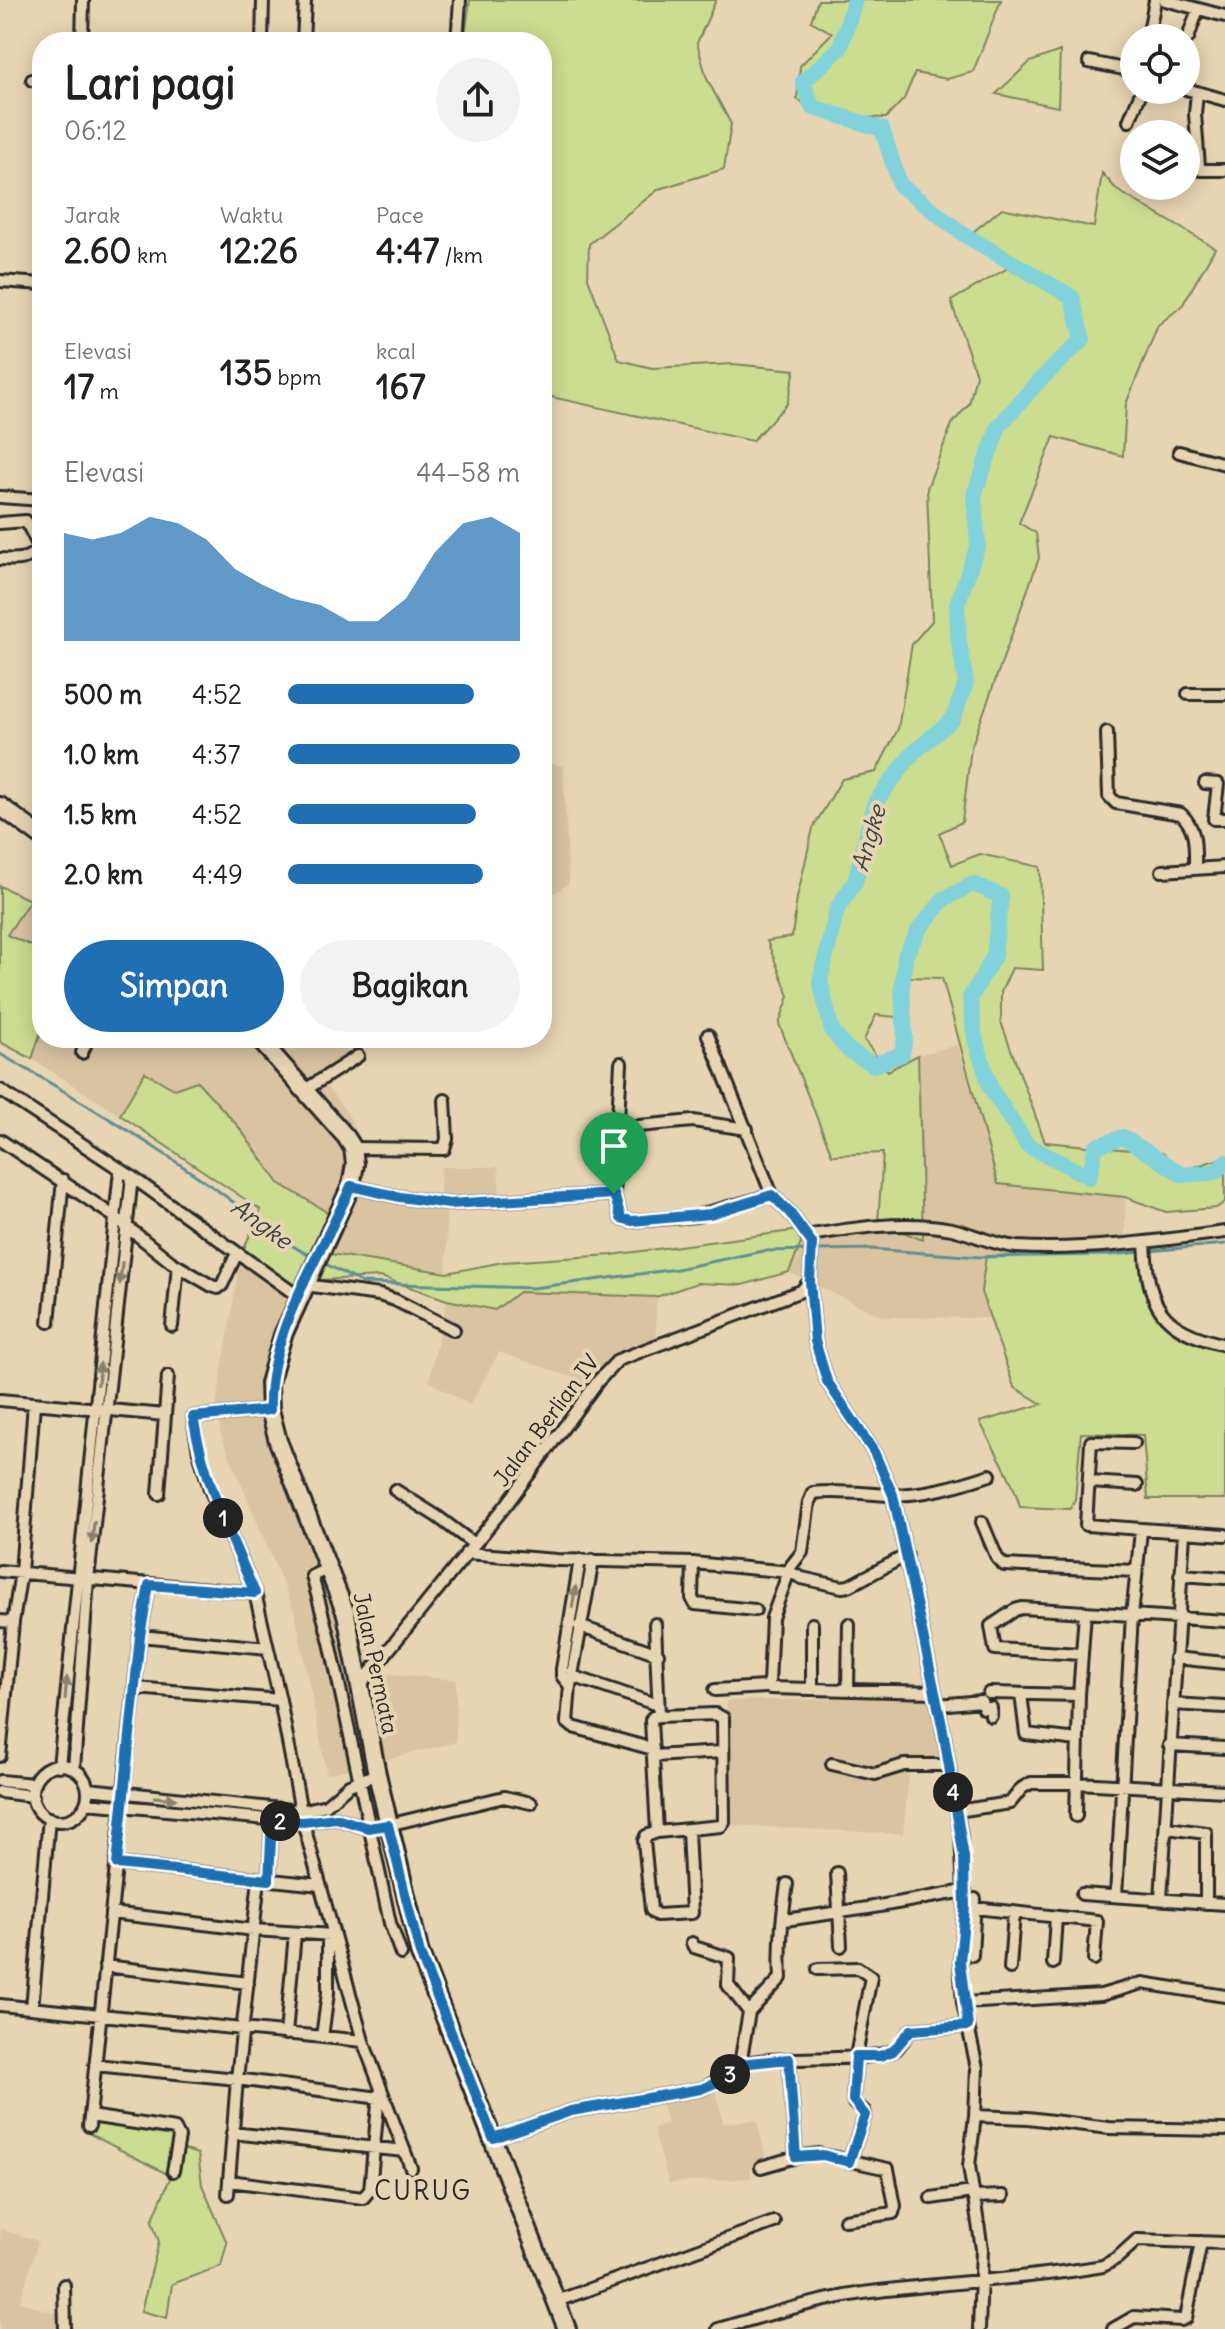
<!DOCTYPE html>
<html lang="id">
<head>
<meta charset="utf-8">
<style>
  :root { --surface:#fff; --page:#f2f2f2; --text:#202124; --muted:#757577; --accent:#1f6fb2 }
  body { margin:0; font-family:Delius,sans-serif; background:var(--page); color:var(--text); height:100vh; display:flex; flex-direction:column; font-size:30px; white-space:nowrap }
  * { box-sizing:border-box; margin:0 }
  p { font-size:26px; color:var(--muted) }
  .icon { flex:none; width:44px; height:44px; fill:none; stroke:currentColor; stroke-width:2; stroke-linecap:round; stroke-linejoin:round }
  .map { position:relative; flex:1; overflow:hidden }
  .details { position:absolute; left:32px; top:32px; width:520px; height:1016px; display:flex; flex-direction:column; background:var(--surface); border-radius:32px; box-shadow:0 4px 20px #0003 }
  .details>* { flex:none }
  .tools { position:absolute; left:1120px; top:24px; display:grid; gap:16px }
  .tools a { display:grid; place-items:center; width:80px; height:80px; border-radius:50%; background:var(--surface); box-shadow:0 4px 20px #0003; font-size:40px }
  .pin { position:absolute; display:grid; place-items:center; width:68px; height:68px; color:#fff; margin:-82px -34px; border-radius:50% 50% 50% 0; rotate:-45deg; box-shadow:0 0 8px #0007 }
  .pin .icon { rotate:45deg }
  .km { position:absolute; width:40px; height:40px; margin:-20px; border-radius:50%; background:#222; color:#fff; font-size:22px; line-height:40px; text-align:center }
  .round { display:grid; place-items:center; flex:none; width:84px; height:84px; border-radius:42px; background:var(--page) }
  .headline { display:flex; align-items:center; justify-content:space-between; height:136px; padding:0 32px }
  h1 { font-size:44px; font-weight:800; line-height:60px }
  .stats { display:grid; grid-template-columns:repeat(3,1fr); gap:12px; height:136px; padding:8px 32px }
  .stats div { display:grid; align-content:center }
  .stats b { font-size:34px; font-weight:800 }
  .stats small { font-size:22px; font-weight:400 }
  .stats p { font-size:22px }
  .chart { height:224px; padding:16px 32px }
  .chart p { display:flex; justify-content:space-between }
  .chart svg { width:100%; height:144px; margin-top:8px; fill:var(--accent); opacity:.7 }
  .button { display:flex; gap:16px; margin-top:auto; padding:16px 32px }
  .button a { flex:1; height:92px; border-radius:48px; background:var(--accent); color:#fff; font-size:32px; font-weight:800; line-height:92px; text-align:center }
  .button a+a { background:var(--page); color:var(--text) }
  ul { padding:0 32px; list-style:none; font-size:26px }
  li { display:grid; grid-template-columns:128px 96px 1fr; align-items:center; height:60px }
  li i { height:20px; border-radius:10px; background:var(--accent) }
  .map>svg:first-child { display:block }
</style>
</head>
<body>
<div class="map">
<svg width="1225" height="2329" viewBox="0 0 1225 2329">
  <rect width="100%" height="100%" fill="#e7d4b2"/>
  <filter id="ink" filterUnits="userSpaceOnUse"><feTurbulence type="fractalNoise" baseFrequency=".0125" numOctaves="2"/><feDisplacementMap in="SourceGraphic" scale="16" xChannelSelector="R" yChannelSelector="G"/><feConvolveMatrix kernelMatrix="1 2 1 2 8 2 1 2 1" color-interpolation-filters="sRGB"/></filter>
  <g filter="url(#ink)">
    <path fill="#d9c3a1" d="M542,762L563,766L569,883L555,893L542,890Z
      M42,881V950L7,935Z
      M42,1028V1038H339L350,1057L320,1078L348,1114L365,1152L358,1184L440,1199L441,1167H498L500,1199L446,1200L447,1273L329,1254L339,1220L279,1183L237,1125L197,1081L174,1089L145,1073L120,1115L32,1059Z
      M958,1045L998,1184L1125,1197V1242L1108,1254L986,1256L981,1292L990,1318L883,1317L789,1272L807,1229L878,1222L923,1240L918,1055Z
      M241,1255L306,1302L277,1372L279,1414L301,1482L364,1621L373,1672L456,1680V1742L327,1774L295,1613L221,1435L216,1408Z
      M519,1292L656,1297V1344L617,1363L597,1386L499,1352L470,1405L429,1381L447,1300L495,1310Z
      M936,1697L946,1761L910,1763L903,1834L731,1825L726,1701Z
      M714,2083L723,2123L757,2120L767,2164L750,2168L752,2178L669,2183L653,2128L667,2124L659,2093Z
      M0,2229L38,2241L20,2302L61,2315L65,2329H0Z"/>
    <path fill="#ccdc90" stroke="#7c845e" stroke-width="2" d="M470,0H716L697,43L707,79L731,124L724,169L659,189L589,244L588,278L619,360L652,368L733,364L795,370L787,404L752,441L542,395V42H464Z
      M818,0H1001L973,72L947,79L915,73L904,99L886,118L822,116L797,99L800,66L832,33L811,21Z
      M1060,51L1058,107L996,94L1030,62Z
      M1102,173L1117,190L1215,248L1182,306L1158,325L1126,404L1123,456L1054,437L1019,523L1036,533L1039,558L971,748L962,822L939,833L952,865L980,854L1040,867L1043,970L1012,968L1001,992V1022L1045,1142L1163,1153L1181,1171L1225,1157V1202L1216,1208L1166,1212L1125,1197L998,1184L942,978L907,977L905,1018L876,1015L864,1040L888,1071L918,1055L923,1240L878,1222L883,1153L832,1155L779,1024L789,996L767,941L792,937L797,898L813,828L842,779L876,772L898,729L912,644L932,621L927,488L952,424L969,404L976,375L951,301L1013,265L967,237L1002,208L1094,227Z
      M0,886L30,900L7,935L42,950V1028L32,1059L0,1042Z
      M145,1072L174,1089L197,1081L237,1125L279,1183L340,1220L330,1254L447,1273L503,1262L612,1255L807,1229L789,1272L742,1285L697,1283L656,1297L519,1292L495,1310L447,1300L381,1277L320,1280L306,1302L241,1255L261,1210L120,1115Z
      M1143,1240L1157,1313L1180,1333L1225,1351V1499H1148L1143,1435L1081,1433L1075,1499L1070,1509L1020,1507C1013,1478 994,1450 980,1422L1042,1404L1014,1387L981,1292L986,1256L1108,1254L1125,1242Z
      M101,2115L176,2127V2147L198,2154L202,2185L227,2243L221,2266L172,2284L167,2318L141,2311L159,2242L152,2221L171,2176L86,2132Z"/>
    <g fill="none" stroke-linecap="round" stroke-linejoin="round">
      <path stroke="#5f8f95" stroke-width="3" d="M0,1054C74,1096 148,1141 217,1190C249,1213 277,1239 312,1257
        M1149,1251L1225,1244
        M322,1262L362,1283L533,1288L677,1269L763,1251L871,1249L979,1257L1109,1255L1142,1252"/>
      <path stroke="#81d2db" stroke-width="16" d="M855,0L840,48L803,82L812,107L882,129L900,185L963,234L1072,297L1083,339L1037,383L999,426L974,495L978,545L957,604L959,642L966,683L953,719L913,753L874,804L855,882L837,909L820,981L832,1031L848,1050L874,1065L902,1054L905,1037L902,989L905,956L920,928L944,899L973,884L1001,896L994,956L970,998L975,1039L991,1089L1027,1145L1089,1177L1096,1146L1123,1137L1183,1175L1216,1172L1225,1162"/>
      <g stroke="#2b2b2b" stroke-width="16">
        <path id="street" d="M1165,0L1225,16
          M347,38V42
          M1148,38L1155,0
          M1188,38L1198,9
          M82,42L83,0
          M262,42L263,0
          M303,42L305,0
          M457,42L460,0
          M1089,62L1134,71
          M32,80L42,82
          M1186,89L1225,100
          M1197,92L1195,114L1199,167L1201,170H1225
          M1129,121L1142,90
          M0,281L42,284
          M1179,452L1225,464
          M0,497L42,500
          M0,523L26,521L39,547C31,561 15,560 0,559
          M1188,694H1225
          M1107,732L1109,796L1116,803L1181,814C1197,829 1195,847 1195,868
          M1205,783L1218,784L1214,819H1225
          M1162,871L1225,867
          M38,931L42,925
          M82,1053L88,1038
          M621,1063L614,1194L621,1218L632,1221L696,1216L772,1195
          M0,1090L132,1177L299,1297
          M305,1090L358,1056
          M617,1128L693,1121L747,1129
          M0,1140L115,1217L171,1262L212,1286L218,1288L222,1285L237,1253
          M353,1148L444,1149L447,1139L445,1100
          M351,1186L400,1197L449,1204L614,1194
          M806,1236C852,1228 905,1220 952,1229C974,1234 994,1245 1017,1247C1086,1251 1157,1241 1225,1232
          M1145,1242C1148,1307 1159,1329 1225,1345
          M810,1281L815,1341L827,1381L874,1452L893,1495L943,1730L961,1837L965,1907L960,1962L963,2003L977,2068L975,2116L969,2166L982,2249L979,2329
          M305,1285L379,1295L395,1300L454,1330
          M49,1322L63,1180
          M172,1326L178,1266
          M0,1400L165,1415L159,1494
          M270,1410L193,1417L199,1452L210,1489L255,1593L280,1700L303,1822L363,2041L411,2168
          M165,1415L168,1376
          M1134,1443L1091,1442L1086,1525L1225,1535
          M1090,1482L1137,1485
          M395,1490L438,1517L474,1544
          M982,1522L997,1558L1004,1565L1136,1571
          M466,1553L557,1560L693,1563L790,1572L802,1578L842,1587L849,1586L907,1555
          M593,1560L570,1686L567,1722L573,1727L653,1749
          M693,1563L692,1598L695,1604L755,1610
          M329,1568L312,1576L330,1642L390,1923L401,1954
          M0,1571L255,1593
          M1180,1575L1225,1578
          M0,1621L13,1622
          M655,1624L659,1716L653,1717L651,1720L657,1832L721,1826L724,1822L723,1718L715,1714L659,1716
          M579,1626L658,1654
          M140,1636L268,1648
          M1081,1654L995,1649L991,1626L1015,1610L1022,1608L1225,1621
          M1175,1658L1225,1663
          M572,1676L658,1705
          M361,1684L507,1504L598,1381L618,1360L801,1291L810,1281L812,1243L790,1213L772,1195L708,1035
          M570,1686L562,1676V1669L580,1560
          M136,1688L280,1700
          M770,1688L935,1692
          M812,1689V1624
          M715,1690L765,1687L769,1684L772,1618L791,1566L802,1552L809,1502L813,1493C838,1490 865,1494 890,1495C925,1495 957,1486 990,1475
          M848,1690L849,1624
          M989,1693L1079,1695
          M1021,1694L1026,1734L1078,1740
          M1173,1704L1225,1707
          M938,1705L981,1701L984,1708H991V1716
          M1169,1745L1225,1748
          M0,1756L13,1622L21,1572L34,1403
          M653,1756L722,1752
          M832,1764L875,1774L904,1765H948
          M32 1793a28 28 0 1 1 56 0a28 28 0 1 1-56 0Z
          M59,1766L120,1170
          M74,1769L88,1579L132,1177
          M0,1781L34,1784
          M88,1789L301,1811L326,1805L349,1785L377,1774
          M0,1792L33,1796
          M86,1803L303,1822L336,1818L368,1828L388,1825L504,1797L531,1803
          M957,1811L1010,1803L1022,1788L1031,1783H1077L1225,1791
          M1076,1816L1079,1695L1085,1612
          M1167,1828L1206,1833V1903
          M657,1832L646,1836L644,1841L651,1910L657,1915L692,1913L688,1831
          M117,1864L320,1885
          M837,1873L841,1946
          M269,1880L272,1820
          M1082,1894L1225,1904
          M1116,1896L1132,1615L1141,1531
          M1161,1899L1184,1533
          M965,1907L1097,1921L1094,1959
          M111,1913L254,1930L333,1935
          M785,1920L868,1908L965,1891
          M692,1943L694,1947L729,1958L728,1985L749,2012
          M972,1955L975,1899
          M1053,1963L1056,1917
          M105,1966L248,1983
          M1010,1968L1014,1913
          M818,1969L858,1968L871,1977L856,2056L853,2099L854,2103L864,2111L865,2115L849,2162
          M963,2003L1101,1995L1142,1983L1225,1996
          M0,2005L363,2041
          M32,2008L49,1818
          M286,2034L295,1933
          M322,2037L328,1993V1935
          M789,2059L796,2157
          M740,2064L749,2012L781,1978C779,1947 782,1916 787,1884
          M95,2065L237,2079L379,2098
          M90,2116L175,2129L179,2137L173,2171
          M975,2116L1028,2118L1109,2128L1225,2130
          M89,2126L140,1636L149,1585
          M232,2133L405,2151
          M493,2138L571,2111L701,2089C719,2083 731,2067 743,2064C776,2054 876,2064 896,2049C902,2044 905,2036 911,2030L968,2026
          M761,2167L796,2157L819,2154L888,2169L895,2206L893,2213L845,2220
          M229,2181L363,2198L370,2190L379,2094
          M228,2194L237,2079L259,1879
          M973,2197L1003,2196
          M931,2198L972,2192
          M64,2285L65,2329
          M557,2301L774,2222
          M718,2329C771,2314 824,2297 879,2291C953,2282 1029,2279 1103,2266L1117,2258L1137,2240L1225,2243
          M1113,2329L1134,2317L1181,2320L1186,2318L1201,2242"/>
      </g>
      <g stroke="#2b2b2b" stroke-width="22">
        <path id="primary" d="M0,806L42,837
          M258,1038L346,1137L353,1148L355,1164L351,1186L283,1335L269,1383L270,1410L278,1441L346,1614L377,1774L420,1954L567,2329"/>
      </g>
      <use href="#street" stroke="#e7d4b2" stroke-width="10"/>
      <use href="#primary" stroke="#e7d4b2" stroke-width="16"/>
    </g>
    <defs><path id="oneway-solid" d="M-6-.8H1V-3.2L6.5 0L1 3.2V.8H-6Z" transform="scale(2)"/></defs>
    <g fill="#89806e">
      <use href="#oneway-solid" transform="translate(121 1273) rotate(96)"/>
      <use href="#oneway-solid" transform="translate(99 1374) rotate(-84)"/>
      <use href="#oneway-solid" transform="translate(93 1532) rotate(96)"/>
      <use href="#oneway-solid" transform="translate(574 1597) rotate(-81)"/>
      <use href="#oneway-solid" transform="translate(66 1688) rotate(-85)"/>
      <use href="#oneway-solid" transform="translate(165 1798) rotate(5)"/>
    </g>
  </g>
  <g fill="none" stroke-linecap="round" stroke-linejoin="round" filter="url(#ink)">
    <g stroke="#fff" stroke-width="16">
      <path id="route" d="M351,1186L400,1197L449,1204L614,1194L621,1218L632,1221L710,1214L772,1195L790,1213L812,1243L810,1281L815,1341L827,1381L874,1452L893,1495L943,1730L964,1857L965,1907L960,1962L968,2026L911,2030L893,2051L880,2056H856L853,2100L865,2115L849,2162L823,2155L796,2157L789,2059L740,2064L720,2081L701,2089L571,2111L493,2138L420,1954L388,1825L368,1828L336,1818L303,1822L272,1820L269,1880L117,1864L140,1636L149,1585L255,1593C230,1535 204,1480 193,1417L270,1410C267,1332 321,1256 351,1186Z"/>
    </g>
    <use href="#route" stroke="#1f6fb2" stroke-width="10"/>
  </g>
  <g text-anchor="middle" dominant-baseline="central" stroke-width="8" stroke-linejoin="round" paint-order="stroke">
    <g font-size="22" fill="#2b2b2b" stroke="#e7d4b2">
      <text transform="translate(546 1420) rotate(-53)">Jalan Berlian IV</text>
      <text transform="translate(376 1663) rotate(78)">Jalan Permata</text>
    </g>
    <g font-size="24" font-style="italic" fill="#384445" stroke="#e7d4b2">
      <text transform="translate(868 838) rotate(-74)">Angke</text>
      <text transform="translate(262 1223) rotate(36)">Angke</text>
    </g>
    <g font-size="26" letter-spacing="2" fill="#2b2b2b" stroke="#e7d4b2">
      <text x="423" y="2190">CURUG</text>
    </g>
  </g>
</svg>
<div class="tools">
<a><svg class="icon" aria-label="locate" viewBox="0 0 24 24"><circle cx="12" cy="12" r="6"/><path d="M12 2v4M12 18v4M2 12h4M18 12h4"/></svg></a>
<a><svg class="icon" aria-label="layers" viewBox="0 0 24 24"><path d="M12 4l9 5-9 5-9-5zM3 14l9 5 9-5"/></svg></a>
</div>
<div class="pin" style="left:614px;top:1194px;background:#1e9e55"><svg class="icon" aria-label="arrive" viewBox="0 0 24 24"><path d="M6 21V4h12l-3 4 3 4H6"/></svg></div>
<b class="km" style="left:223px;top:1518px">1</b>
<b class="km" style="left:280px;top:1821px">2</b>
<b class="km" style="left:730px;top:2074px">3</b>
<b class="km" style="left:953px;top:1792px">4</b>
<section class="details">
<div class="headline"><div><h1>Lari pagi</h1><p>06:12</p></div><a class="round"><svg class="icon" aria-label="share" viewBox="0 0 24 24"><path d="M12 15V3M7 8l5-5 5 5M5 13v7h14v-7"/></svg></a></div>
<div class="stats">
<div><p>Jarak</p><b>2.60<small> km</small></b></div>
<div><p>Waktu</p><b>12:26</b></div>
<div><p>Pace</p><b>4:47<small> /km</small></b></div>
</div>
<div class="stats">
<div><p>Elevasi</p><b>17<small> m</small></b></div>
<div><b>135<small> bpm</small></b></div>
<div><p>kcal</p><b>167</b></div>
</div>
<div class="chart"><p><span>Elevasi</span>44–58 m</p>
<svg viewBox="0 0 160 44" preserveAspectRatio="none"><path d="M0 44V11L10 13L20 11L30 6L40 8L50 13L60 22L70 27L80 31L90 33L100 38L110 38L120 31L130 17L140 8L150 6L160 11V44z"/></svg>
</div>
<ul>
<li><b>500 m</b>4:52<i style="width:80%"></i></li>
<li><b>1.0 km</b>4:37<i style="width:100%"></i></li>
<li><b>1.5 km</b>4:52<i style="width:81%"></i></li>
<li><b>2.0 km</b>4:49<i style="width:84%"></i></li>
</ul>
<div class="button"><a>Simpan</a><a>Bagikan</a></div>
</section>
</div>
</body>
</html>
